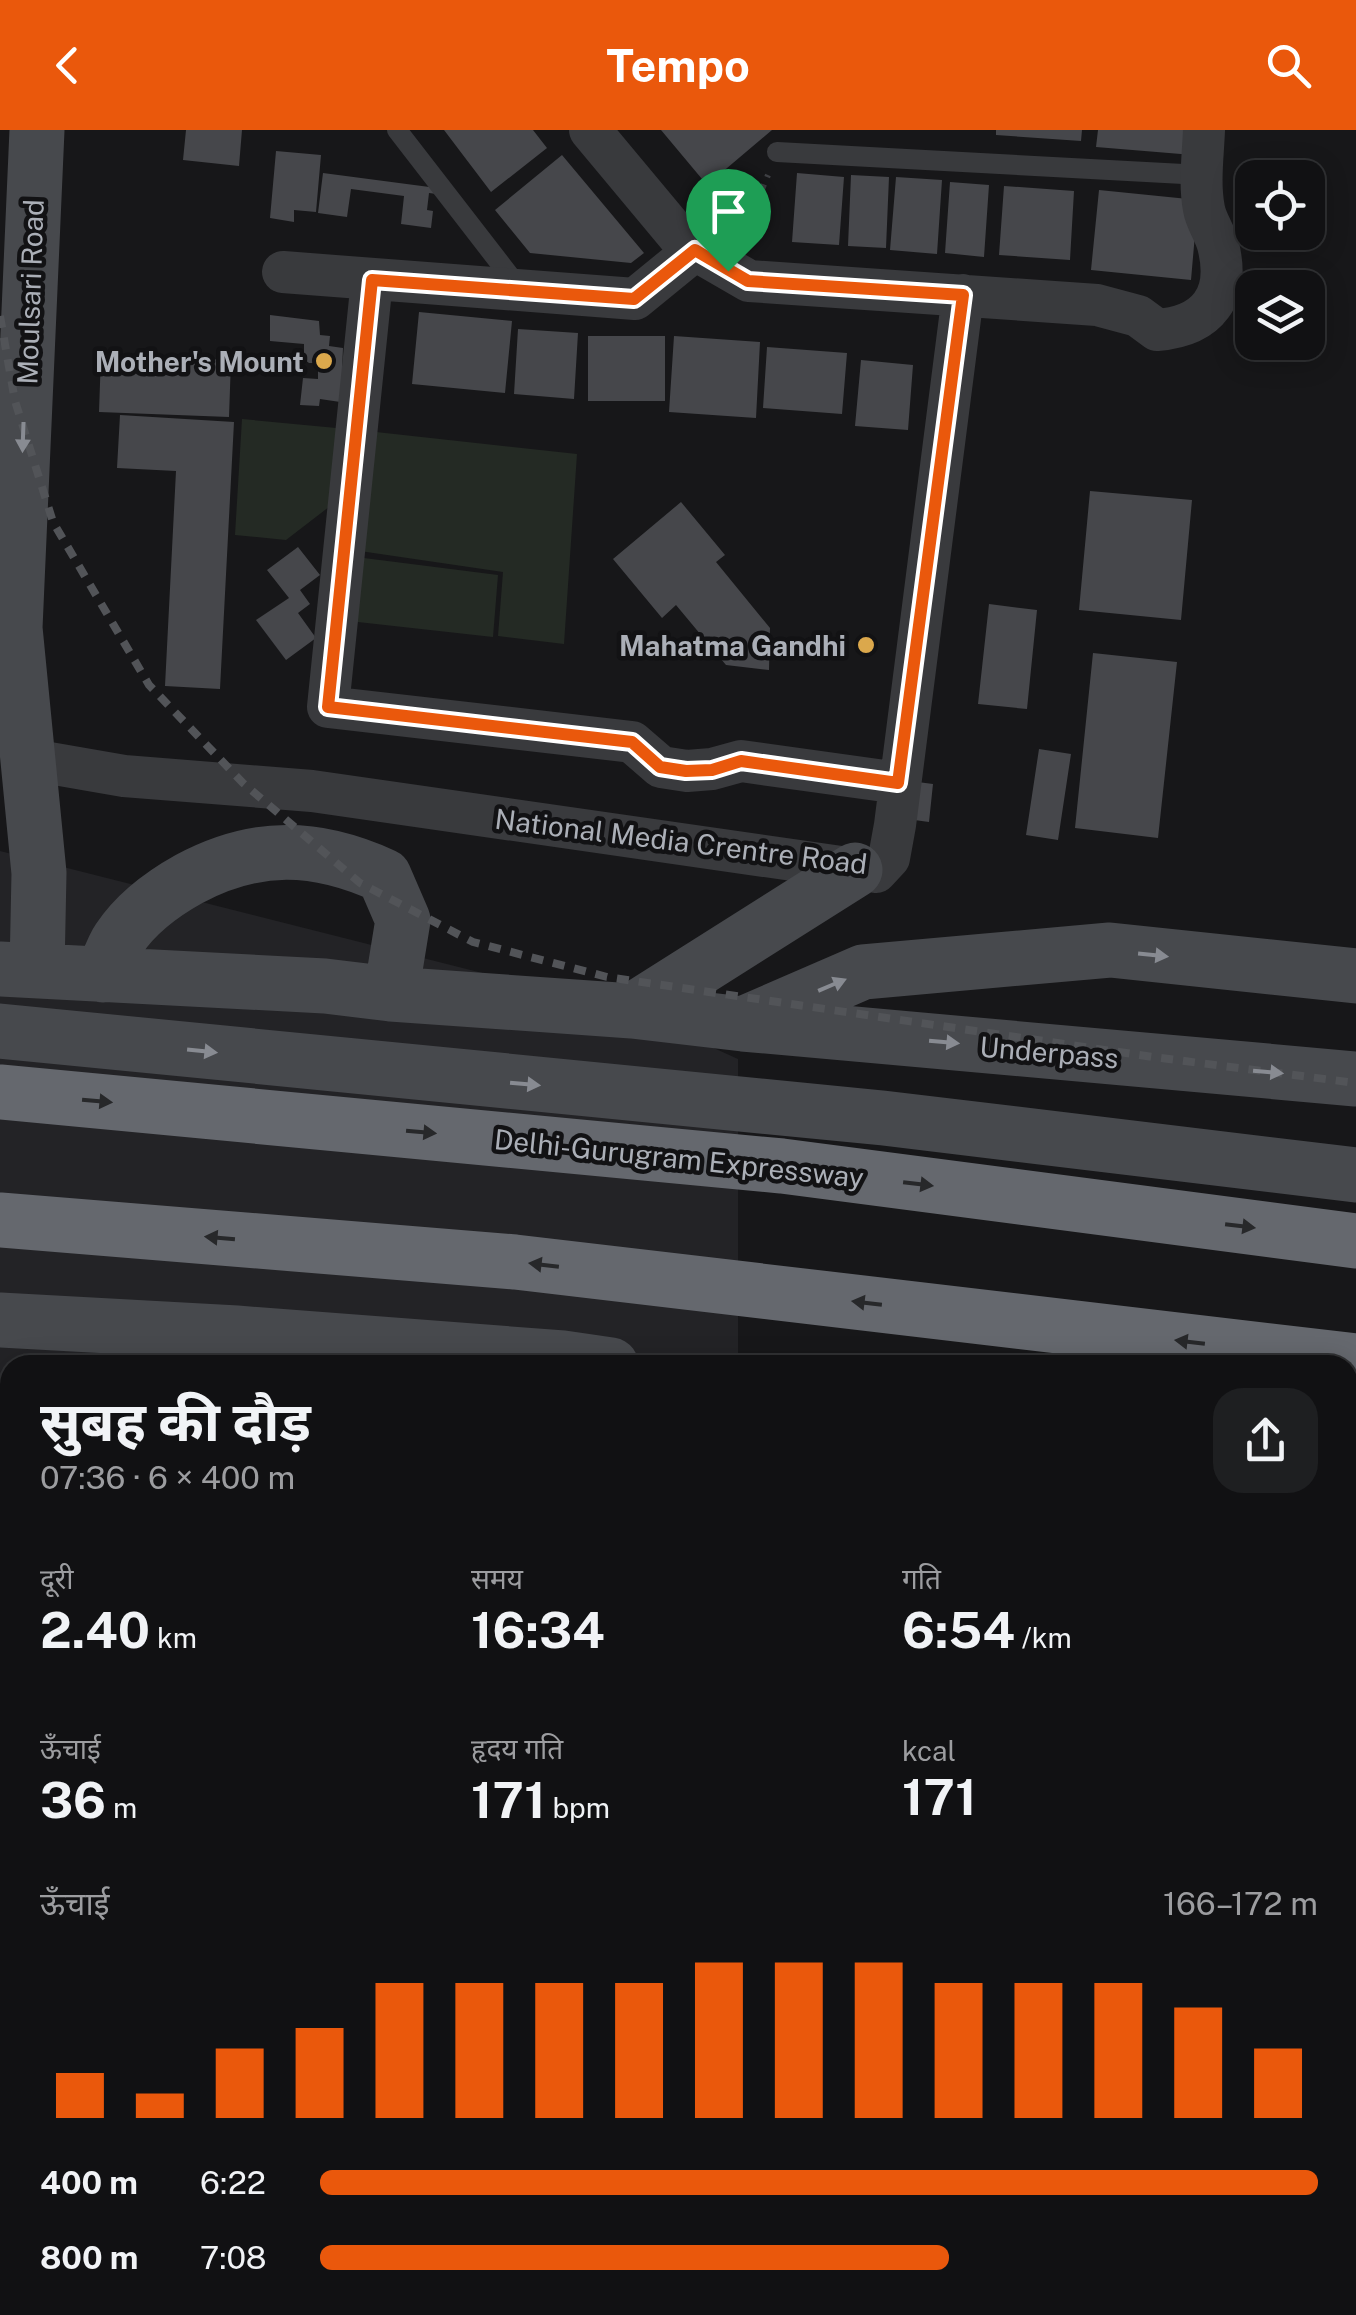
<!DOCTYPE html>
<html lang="hi">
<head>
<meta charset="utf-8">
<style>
  :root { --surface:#111113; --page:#1e1f21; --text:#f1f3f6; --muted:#9c9da0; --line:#303133; --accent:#ea580c }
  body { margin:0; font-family:"Public Sans","Noto Sans Devanagari",sans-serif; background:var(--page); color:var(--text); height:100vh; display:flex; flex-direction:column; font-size:38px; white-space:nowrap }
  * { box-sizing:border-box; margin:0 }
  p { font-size:32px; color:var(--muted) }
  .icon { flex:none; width:55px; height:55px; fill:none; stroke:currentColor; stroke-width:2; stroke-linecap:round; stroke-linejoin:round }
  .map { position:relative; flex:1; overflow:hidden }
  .details { position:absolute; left:0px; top:1225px; width:1358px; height:960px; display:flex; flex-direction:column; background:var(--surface); border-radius:30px 30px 0 0; box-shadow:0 5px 25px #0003,0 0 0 2px var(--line) }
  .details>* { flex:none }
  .tools { position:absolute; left:1235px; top:30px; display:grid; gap:20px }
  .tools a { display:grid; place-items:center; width:90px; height:90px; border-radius:20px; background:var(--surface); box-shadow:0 5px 25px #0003,0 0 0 2px var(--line); font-size:50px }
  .pin { position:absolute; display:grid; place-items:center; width:85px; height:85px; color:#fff; margin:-102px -42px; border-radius:50% 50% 50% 0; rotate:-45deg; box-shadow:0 0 10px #0007 }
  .pin .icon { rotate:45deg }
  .round { display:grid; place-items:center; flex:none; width:105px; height:105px; border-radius:30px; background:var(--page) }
  .summary { display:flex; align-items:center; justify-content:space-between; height:170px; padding:0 40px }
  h1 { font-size:55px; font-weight:700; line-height:75px }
  .metrics { display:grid; grid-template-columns:repeat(3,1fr); gap:15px; height:170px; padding:10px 40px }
  .metrics div { display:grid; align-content:center }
  .metrics b { font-size:50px; font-weight:700 }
  .metrics small { font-size:28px; font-weight:400 }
  .metrics p { font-size:28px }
  .chart { height:280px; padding:20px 40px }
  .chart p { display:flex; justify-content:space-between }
  .chart svg { width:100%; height:180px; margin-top:10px; stroke:var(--accent); stroke-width:6 }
  ul { padding:0 40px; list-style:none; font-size:32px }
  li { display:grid; grid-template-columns:160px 120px 1fr; align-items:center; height:75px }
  li i { height:25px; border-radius:12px; background:var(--accent) }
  header { display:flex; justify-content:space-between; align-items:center; height:130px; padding:0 40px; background:var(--accent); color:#fff; font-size:45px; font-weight:700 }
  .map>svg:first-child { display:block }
</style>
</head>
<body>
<header><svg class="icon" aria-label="back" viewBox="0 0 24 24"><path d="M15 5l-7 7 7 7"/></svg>Tempo<svg class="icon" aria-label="search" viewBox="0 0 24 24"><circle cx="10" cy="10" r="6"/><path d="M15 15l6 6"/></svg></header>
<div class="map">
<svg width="1356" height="2185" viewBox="0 0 1356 2185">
  <rect width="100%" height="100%" fill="#171719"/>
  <path fill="#232326" d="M0,721L632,881L738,929V1235H10V2175H612L611,2185H0Z
    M1348,1613L1356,1614V2185H750L751,2175H1348Z"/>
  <path fill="#242a24" d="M242,289L347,299L338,370L286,410L235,405Z
    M367,301L577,324L564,514L498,506L503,442L353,420Z
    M356,427L498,445L493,507L349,491Z"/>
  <path fill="#46474b" d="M186,0H242L239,36L183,30Z
    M444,0H533L547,18L491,62Z
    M661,0H772L707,55Z
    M996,0H1082L1081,11L996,5Z
    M1098,0H1195L1193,25L1096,17Z
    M276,21L321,25L316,82L294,80V92L270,88Z
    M562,25L644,123L631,133L530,123L495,80Z
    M323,43L437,58V64L429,63L427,80L433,81L431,98L401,94L404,66L351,59L347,87L318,83Z
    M797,43L844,47L839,115L792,112Z
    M851,45L889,47L886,118L848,116Z
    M896,47L942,50L937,124L890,120Z
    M950,52L989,55L984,127L945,123Z
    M1004,56L1074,61L1070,130L999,125Z
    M1099,60L1198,70L1191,150L1091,140Z
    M419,182L512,191L505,263L412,254Z
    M270,185L319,191L320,205L330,206L329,216L343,218L342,239L347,273L320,269L319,276L300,275L303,248L318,249V233H309L304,229V214L270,211Z
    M518,199L578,203L574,269L514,264Z
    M588,206H665V271H588Z
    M674,206L760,212L756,288L669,282Z
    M767,217L847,223L842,284L763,278Z
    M101,225L231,230L229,287L99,282Z
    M861,230L913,235L908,300L855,296Z
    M120,285L234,292L220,559L165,556L176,341L117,338Z
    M1090,361L1192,370L1181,490L1079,480Z
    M681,372L725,425L716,432L770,498L769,540L726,535L676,475L662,488L613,429Z
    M298,417L320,445L300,460L310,474L298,483L316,508L286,530L256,490L289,468L267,440Z
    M989,474L1037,480L1027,579L978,574Z
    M1093,523L1177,532L1158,708L1075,698Z
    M1039,619L1071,624L1058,710L1026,705Z
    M910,651L933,654L929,692L907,689Z
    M1348,1712L1356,1713V2185L1292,2177L1348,2175Z
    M87,2175H419L418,2185H86Z"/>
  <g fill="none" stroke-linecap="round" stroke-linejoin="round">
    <path stroke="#3f4044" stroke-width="6" stroke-dasharray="5 8" stroke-linecap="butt" d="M742,107L768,45"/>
    <path stroke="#393a3d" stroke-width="20" d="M397,0L520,159
      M777,22L1202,45
      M1348,1642L1356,1643
      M12,2185L14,2175
      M470,2185L471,2175
      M786,2185V2175"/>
    <path stroke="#393a3d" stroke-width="42" d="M590,0L685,114L749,151L1097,175L1138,186L1157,200C1208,196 1231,166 1218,115C1215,103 1206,91 1204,79C1199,53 1203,26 1204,0
      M283,142L635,169L695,120
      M372,150L328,577L632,612L661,637L687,641L712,639L741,631L899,653
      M26,629L124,646L312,661L876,742L889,728L895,695L963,165
      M1348,1575L1356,1576"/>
    <path stroke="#47494d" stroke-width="55" d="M0,839L325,856L391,864L632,881L743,894L1356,949
      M37,840L39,743L15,498L37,0
      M103,845C108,833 112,819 119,809C137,782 162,764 189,749C256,713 316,715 384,746L403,790L391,864
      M632,881L855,740
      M750,891L863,842L1110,820L1356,846
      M0,901L883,988L1356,1045
      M0,1190L237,1203L563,1228L611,1235
      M1348,1330L1356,1331
      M632,2185L634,2175
      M674,2185L676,2175"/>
    <path stroke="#65686e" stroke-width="55" d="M0,962L782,1036L1356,1111
      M0,1090L515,1132L1356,1231"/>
    <path stroke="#525458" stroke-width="8" stroke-dasharray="12 10" stroke-linecap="butt" d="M0,186L15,271L53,392L149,555L243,653L360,753L473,812L607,847L1153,927L1356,953"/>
  </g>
  <defs><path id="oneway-solid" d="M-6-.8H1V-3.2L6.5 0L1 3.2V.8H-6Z" transform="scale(2.5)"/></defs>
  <g fill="#888b92">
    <use href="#oneway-solid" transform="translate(23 307) rotate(92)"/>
    <use href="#oneway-solid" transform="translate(1153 825) rotate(6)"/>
    <use href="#oneway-solid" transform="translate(832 855) rotate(-23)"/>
    <use href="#oneway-solid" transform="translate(944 912) rotate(5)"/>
    <use href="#oneway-solid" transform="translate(202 921) rotate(6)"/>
    <use href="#oneway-solid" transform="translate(1268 942) rotate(5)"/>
    <use href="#oneway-solid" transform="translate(525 954) rotate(5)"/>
  </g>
  <g fill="#27282a">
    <use href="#oneway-solid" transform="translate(97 971) rotate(5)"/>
    <use href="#oneway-solid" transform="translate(421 1002) rotate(5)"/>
    <use href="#oneway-solid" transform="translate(918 1054) rotate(7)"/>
    <use href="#oneway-solid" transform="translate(1240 1096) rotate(7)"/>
    <use href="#oneway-solid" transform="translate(220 1108) rotate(-175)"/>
    <use href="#oneway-solid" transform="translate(544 1135) rotate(-173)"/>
    <use href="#oneway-solid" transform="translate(867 1173) rotate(-173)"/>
    <use href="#oneway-solid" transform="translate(1190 1212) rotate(-173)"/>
  </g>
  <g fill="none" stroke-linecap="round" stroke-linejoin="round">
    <g stroke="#fff" stroke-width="20">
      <path id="route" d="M695,120L748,151L963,165L898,653L741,631L712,640L686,641L660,637L632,612L328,577L372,150L634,169Z"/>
    </g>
    <use href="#route" stroke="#ea580c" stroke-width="12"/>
  </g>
  <g fill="#dba84c" stroke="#121214" stroke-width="4">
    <circle cx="324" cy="231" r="10"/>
    <circle cx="866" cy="515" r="10"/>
  </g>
  <g text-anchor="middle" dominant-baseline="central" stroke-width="9" stroke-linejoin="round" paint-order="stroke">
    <g font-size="28" fill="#abafb7" stroke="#121214">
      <text transform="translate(30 162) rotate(-88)">Moulsari Road</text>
      <text transform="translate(681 711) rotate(7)">National Media Crentre Road</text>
      <text transform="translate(1049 922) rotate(5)">Underpass</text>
      <text transform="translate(679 1028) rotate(6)">Delhi-Gurugram Expressway</text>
    </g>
    <g font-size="28" font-weight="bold" fill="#abafb7" stroke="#121214" text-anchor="end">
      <text x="304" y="231">Mother's Mount</text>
      <text x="846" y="515">Mahatma Gandhi</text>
    </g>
  </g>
</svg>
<div class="tools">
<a><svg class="icon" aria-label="locate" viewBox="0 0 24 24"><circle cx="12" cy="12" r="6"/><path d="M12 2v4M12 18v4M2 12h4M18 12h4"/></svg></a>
<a><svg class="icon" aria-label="layers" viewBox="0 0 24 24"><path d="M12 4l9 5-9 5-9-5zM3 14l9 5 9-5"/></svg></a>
</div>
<div class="pin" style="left:728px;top:141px;background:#1e9e55"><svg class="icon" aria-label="arrive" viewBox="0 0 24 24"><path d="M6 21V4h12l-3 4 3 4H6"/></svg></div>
<section class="details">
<div class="summary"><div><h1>सुबह की दौड़</h1><p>07:36 · 6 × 400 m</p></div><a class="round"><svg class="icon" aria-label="share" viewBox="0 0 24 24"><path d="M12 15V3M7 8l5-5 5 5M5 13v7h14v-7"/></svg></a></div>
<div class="metrics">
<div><p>दूरी</p><b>2.40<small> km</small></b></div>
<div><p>समय</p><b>16:34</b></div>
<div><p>गति</p><b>6:54<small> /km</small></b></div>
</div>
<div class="metrics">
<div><p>ऊँचाई</p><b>36<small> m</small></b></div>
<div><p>हृदय गति</p><b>171<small> bpm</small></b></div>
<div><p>kcal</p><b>171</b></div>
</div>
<div class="chart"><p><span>ऊँचाई</span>166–172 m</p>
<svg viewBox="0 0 160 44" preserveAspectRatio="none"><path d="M5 44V33M15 44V38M25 44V27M35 44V22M45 44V11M55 44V11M65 44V11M75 44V11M85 44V6M95 44V6M105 44V6M115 44V11M125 44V11M135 44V11M145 44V17M155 44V27"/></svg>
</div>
<ul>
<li><b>400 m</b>6:22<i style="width:100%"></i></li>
<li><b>800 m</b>7:08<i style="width:63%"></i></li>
</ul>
</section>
</div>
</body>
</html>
